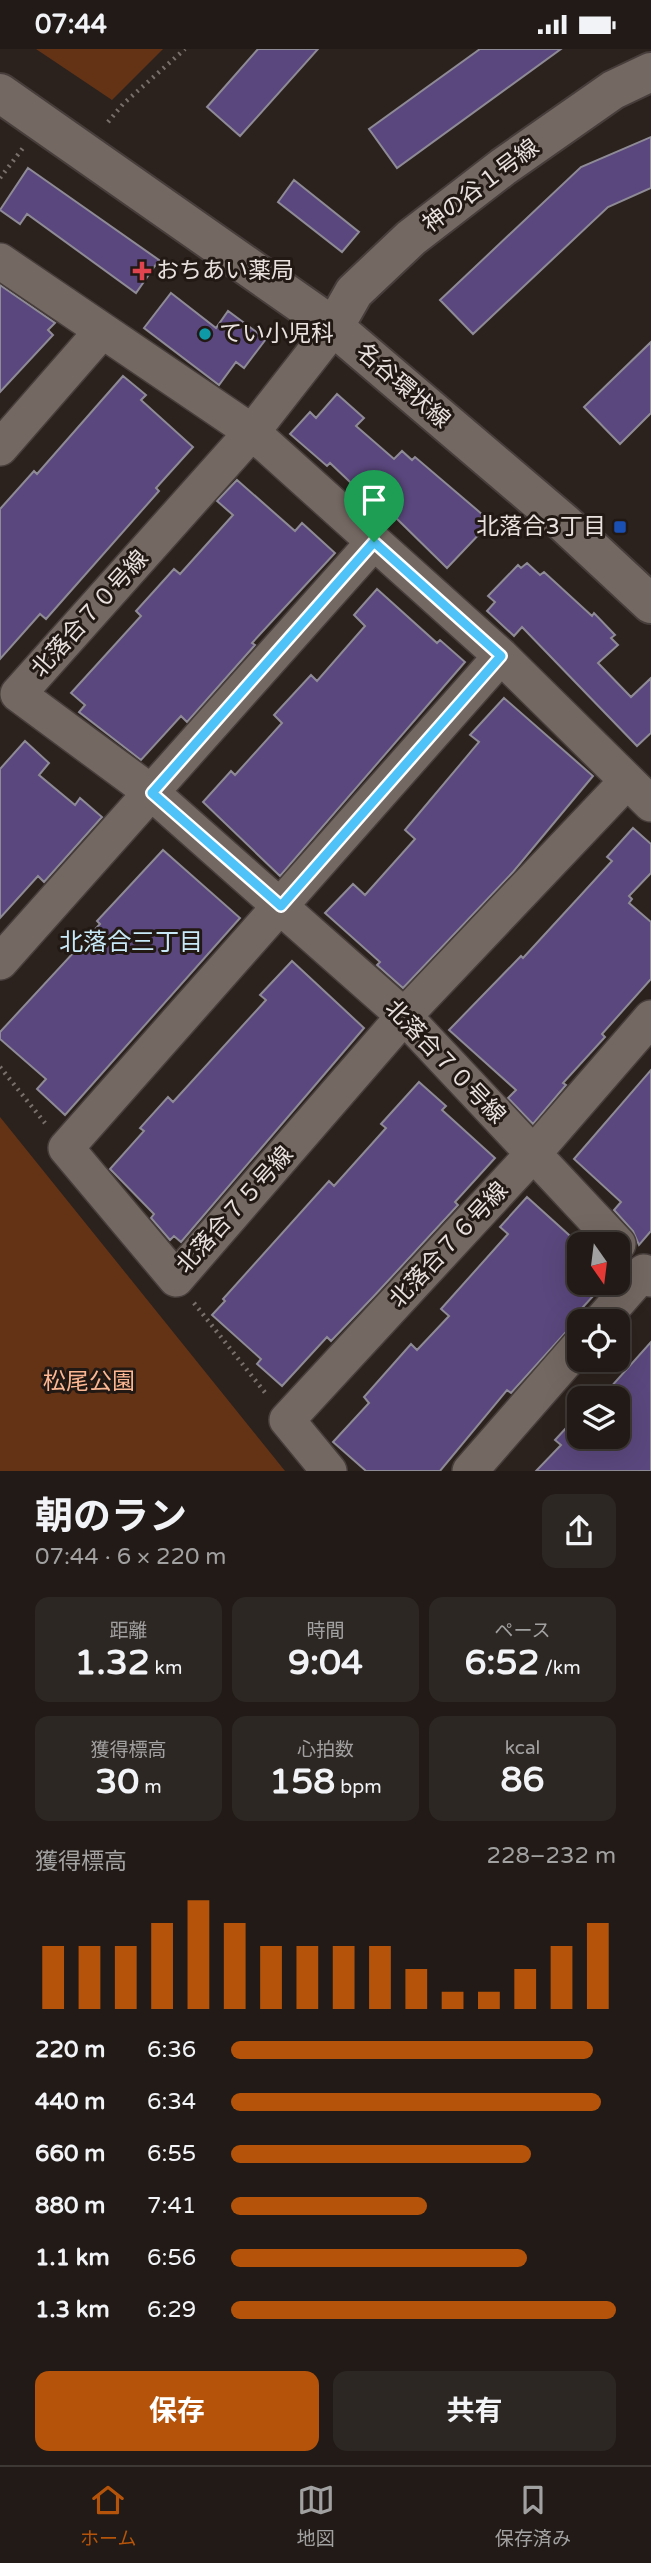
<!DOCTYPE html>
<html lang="ja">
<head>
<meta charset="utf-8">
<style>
  :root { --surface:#211a16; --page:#2d2723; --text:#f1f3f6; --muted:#a2a1a1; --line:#3e3835; --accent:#b45309 }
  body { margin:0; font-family:"Varela Round","Noto Sans JP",sans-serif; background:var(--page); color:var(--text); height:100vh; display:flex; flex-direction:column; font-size:26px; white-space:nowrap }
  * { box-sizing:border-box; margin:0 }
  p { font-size:23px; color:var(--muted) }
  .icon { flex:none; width:38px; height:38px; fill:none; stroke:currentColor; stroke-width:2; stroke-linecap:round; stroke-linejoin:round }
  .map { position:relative; height:1422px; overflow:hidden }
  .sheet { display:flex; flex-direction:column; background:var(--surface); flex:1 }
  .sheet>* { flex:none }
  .needle { width:46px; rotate:166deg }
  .buttons { position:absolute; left:567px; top:1183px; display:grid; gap:14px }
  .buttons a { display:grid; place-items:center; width:63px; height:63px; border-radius:14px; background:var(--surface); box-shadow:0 7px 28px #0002,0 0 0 2px var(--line); font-size:35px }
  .pin { position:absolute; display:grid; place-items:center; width:60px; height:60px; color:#fff; margin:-72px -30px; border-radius:50% 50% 50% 0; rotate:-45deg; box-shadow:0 0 7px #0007 }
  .pin .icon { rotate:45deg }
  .round { display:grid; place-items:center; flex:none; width:74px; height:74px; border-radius:14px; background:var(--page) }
  .head { display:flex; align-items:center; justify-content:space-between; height:119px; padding:0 35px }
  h1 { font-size:38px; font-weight:700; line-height:52px }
  .stats { display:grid; grid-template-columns:repeat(3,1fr); gap:10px; height:119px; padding:7px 35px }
  .stats div { display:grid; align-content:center; border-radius:14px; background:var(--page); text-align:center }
  .stats b { font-size:35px; font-weight:700 }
  .stats small { font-size:19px; font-weight:400 }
  .stats p { font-size:19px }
  .chart { height:196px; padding:14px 35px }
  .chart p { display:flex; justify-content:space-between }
  .chart svg { width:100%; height:126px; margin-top:7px; stroke:var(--accent); stroke-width:6 }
  .primary-button { display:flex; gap:14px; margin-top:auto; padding:14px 35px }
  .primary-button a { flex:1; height:80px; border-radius:14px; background:var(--accent); color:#fff; font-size:28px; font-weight:700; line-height:80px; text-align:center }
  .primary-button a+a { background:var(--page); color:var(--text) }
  ul { padding:0 35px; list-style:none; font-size:23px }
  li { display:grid; grid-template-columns:112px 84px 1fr; align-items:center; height:52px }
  li i { height:18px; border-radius:9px; background:var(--accent) }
  .status { display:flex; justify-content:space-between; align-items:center; height:49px; padding:0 35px; background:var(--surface); direction:ltr }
  .status svg { height:19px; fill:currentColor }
  .dock { display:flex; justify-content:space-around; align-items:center; height:98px; border-top:2px solid var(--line); background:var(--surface); font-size:19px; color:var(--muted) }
  .dock a { display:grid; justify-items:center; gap:4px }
  .dock .on { color:var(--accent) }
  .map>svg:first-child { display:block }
</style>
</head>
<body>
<div class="status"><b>07:44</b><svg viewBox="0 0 49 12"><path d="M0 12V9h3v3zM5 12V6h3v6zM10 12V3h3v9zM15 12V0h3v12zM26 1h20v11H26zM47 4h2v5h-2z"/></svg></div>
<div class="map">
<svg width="651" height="1422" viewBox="0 0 651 1422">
  <rect width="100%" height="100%" fill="#2c221d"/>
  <path fill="#643316" d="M36,0H163L112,51Z
    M0,1068L285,1422H0Z"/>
  <path fill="#5a477d" stroke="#8e8b96" stroke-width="2" d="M258,0H318L240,87L207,58Z
    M480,0H561L397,119L369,80Z
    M651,88V139L608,158L473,285L440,251L581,118Z
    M28,119L159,211L136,244L27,165L20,175L0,161Z
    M294,131L359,183L342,203L278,153Z
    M0,236L55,274L48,281L53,286L0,343Z
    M171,244L216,279L228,262L266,290L244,319L236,313L219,336L144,279Z
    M651,293V364L620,395L584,358Z
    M123,327L146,346L141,351L193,398L156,439L159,442L46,570L40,565L0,610V460L34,422L37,425Z
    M337,345L364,369L356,377L394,410L402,402L412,411L415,408L483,466L478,472L485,479L447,519L394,467L390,471L330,414L327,417L290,385L310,363L316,369Z
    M237,431L295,482L302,474L335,504L252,594L255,596L187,673L181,667L141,711L79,663L85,656L71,644L141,567L136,562L174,520L180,525L233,466L217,452Z
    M527,514L540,526L544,523L592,567L594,564L615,586L611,589L618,596L598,614L631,648L651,629V684L637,697L522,578L514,587L487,562L495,553L488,547L518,516L521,519Z
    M377,540L437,594L440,591L465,613L280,827L203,753L231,722L235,726L282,674L274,666L311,626L317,632L365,577L354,566Z
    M504,649L593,727L513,823L403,939L377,916L380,913L325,864L353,835L365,846L415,790L405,781L479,693L470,686Z
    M25,692L49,714L39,726L75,756L80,749L102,768L44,833L38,827L0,869V720Z
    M633,779L651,795V824L629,847L632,850L629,854L651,873V930L602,985L605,988L563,1034L566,1036L533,1075L508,1049L516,1041L449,981L521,907L523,909L580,847L612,812L607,808Z
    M163,801L240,869L65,1066L37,1040L46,1030L0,990V983L100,875L97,872Z
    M292,912L364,979L181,1193L174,1187L170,1191L151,1169L154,1165L110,1120L144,1082L140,1079L168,1048L173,1053L266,951L260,946Z
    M651,1021V1182L639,1196L633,1182L614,1161L621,1153L574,1110Z
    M419,1033L446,1057L442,1061L495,1109L455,1153L458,1156L374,1247L331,1292L327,1288L282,1337L257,1315L261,1310L212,1266L225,1252L223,1250L329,1132L334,1137L386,1079L381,1075Z
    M527,1148L579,1195V1234H605L573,1269L576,1272L511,1344L507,1341L440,1422H366L333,1393L369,1354L364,1348L411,1295L417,1301L449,1267L441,1260L508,1185L500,1178Z
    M651,1293V1422H536L561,1396L555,1391L579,1365V1388H618V1349H601Z"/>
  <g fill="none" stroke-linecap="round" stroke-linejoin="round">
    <g stroke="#473e3b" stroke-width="38">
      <path id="minor" d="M0,212L252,383L501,607L651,755
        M334,278L252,383L18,645L152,744L404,967L618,1195
        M0,399L102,282
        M501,607L66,1099L176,1230L404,967L627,732
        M0,913L374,493
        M601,1272L644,1223L651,1230
        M329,1422L287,1371L533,1105L651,969
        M470,1422L579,1297"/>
    </g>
    <g stroke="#473e3b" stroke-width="42">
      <path id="tertiary" d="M0,44L334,278L564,474L651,555
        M334,278L354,243L411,189L503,118L613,41L651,23"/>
    </g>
    <path stroke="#79706c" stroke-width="4.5" stroke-dasharray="2 5" stroke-linecap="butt" d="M108,73L123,55L185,0
      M0,129L23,99
      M0,1018L45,1074
      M194,1254L267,1346"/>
    <use href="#minor" stroke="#746862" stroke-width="35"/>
    <use href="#tertiary" stroke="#746862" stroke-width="38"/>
  </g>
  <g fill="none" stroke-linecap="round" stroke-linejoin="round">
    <g stroke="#fff" stroke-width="14">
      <path id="route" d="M374,493L501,607L281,857L152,744Z"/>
    </g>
    <use href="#route" stroke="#4fc3f7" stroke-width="9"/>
  </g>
  <path fill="#e0444e" stroke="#221914" stroke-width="2.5" d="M138.5 211.5h7v7h7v7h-7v7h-7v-7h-7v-7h7z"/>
  <circle fill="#0f9aa8" stroke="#221914" stroke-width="2.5" cx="205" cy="285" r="7"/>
  <rect fill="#1a4fb4" stroke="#221914" stroke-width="2.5" x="613" y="471" width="14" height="14" rx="3.5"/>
  <g text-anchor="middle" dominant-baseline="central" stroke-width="6" stroke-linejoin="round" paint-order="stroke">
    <g font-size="23" fill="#e8e1de" stroke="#221914">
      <text transform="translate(481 137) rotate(-37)">神の谷１号線</text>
      <text transform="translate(403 337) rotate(41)">名谷環状線</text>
      <text transform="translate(90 565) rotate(-48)">北落合７０号線</text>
      <text transform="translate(445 1013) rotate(46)">北落合７０号線</text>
      <text transform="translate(235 1161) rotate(-48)">北落合７５号線</text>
      <text transform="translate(449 1196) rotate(-47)">北落合７６号線</text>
    </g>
    <g font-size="23" fill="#e8e1de" stroke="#221914" text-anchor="start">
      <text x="156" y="222">おちあい薬局</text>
      <text x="219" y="285">てい小児科</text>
      <text x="606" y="478" text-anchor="end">北落合3丁目</text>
    </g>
    <g font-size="23" fill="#fdb792" stroke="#221914">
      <text x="89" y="1333">松尾公園</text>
    </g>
    <g font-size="24" fill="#c8e9f7" stroke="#221914">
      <text x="131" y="893">北落合三丁目</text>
    </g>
  </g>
</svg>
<div class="buttons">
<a><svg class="needle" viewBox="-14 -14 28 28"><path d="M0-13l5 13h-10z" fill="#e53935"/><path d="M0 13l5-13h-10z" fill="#a2a1a1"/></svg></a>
<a><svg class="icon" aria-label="locate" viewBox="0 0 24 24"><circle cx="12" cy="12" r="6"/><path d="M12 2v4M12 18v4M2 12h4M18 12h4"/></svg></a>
<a><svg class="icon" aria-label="layers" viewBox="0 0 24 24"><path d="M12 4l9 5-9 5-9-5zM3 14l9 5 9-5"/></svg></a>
</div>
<div class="pin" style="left:374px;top:493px;background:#1e9e55"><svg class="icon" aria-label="arrive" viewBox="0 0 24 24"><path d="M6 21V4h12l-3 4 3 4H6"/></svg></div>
</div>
<section class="sheet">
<div class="head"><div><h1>朝のラン</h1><p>07:44 · 6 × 220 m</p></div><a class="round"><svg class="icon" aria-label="share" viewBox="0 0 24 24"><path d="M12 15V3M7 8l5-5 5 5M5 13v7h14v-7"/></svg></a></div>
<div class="stats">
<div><p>距離</p><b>1.32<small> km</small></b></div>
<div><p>時間</p><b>9:04</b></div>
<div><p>ペース</p><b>6:52<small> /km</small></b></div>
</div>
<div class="stats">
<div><p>獲得標高</p><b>30<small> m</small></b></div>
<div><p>心拍数</p><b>158<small> bpm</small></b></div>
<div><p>kcal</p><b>86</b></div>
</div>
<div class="chart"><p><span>獲得標高</span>228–232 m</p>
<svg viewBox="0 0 160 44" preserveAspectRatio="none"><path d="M5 44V22M15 44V22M25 44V22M35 44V14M45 44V6M55 44V14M65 44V22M75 44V22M85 44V22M95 44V22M105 44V30M115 44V38M125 44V38M135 44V30M145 44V22M155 44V14"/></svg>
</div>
<ul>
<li><b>220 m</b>6:36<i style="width:94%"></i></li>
<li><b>440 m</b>6:34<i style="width:96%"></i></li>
<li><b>660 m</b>6:55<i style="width:78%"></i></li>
<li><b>880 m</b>7:41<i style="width:51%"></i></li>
<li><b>1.1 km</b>6:56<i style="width:77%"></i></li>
<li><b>1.3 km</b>6:29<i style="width:100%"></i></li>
</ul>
<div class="primary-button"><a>保存</a><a>共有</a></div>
</section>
<nav class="dock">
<a class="on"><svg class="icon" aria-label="home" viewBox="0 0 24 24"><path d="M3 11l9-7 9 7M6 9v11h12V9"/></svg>ホーム</a>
<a><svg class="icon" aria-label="map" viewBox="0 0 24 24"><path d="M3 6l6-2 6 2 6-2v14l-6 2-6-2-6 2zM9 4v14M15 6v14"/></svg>地図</a>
<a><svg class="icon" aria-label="saved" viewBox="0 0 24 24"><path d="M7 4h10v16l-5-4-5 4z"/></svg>保存済み</a>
</nav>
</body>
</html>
